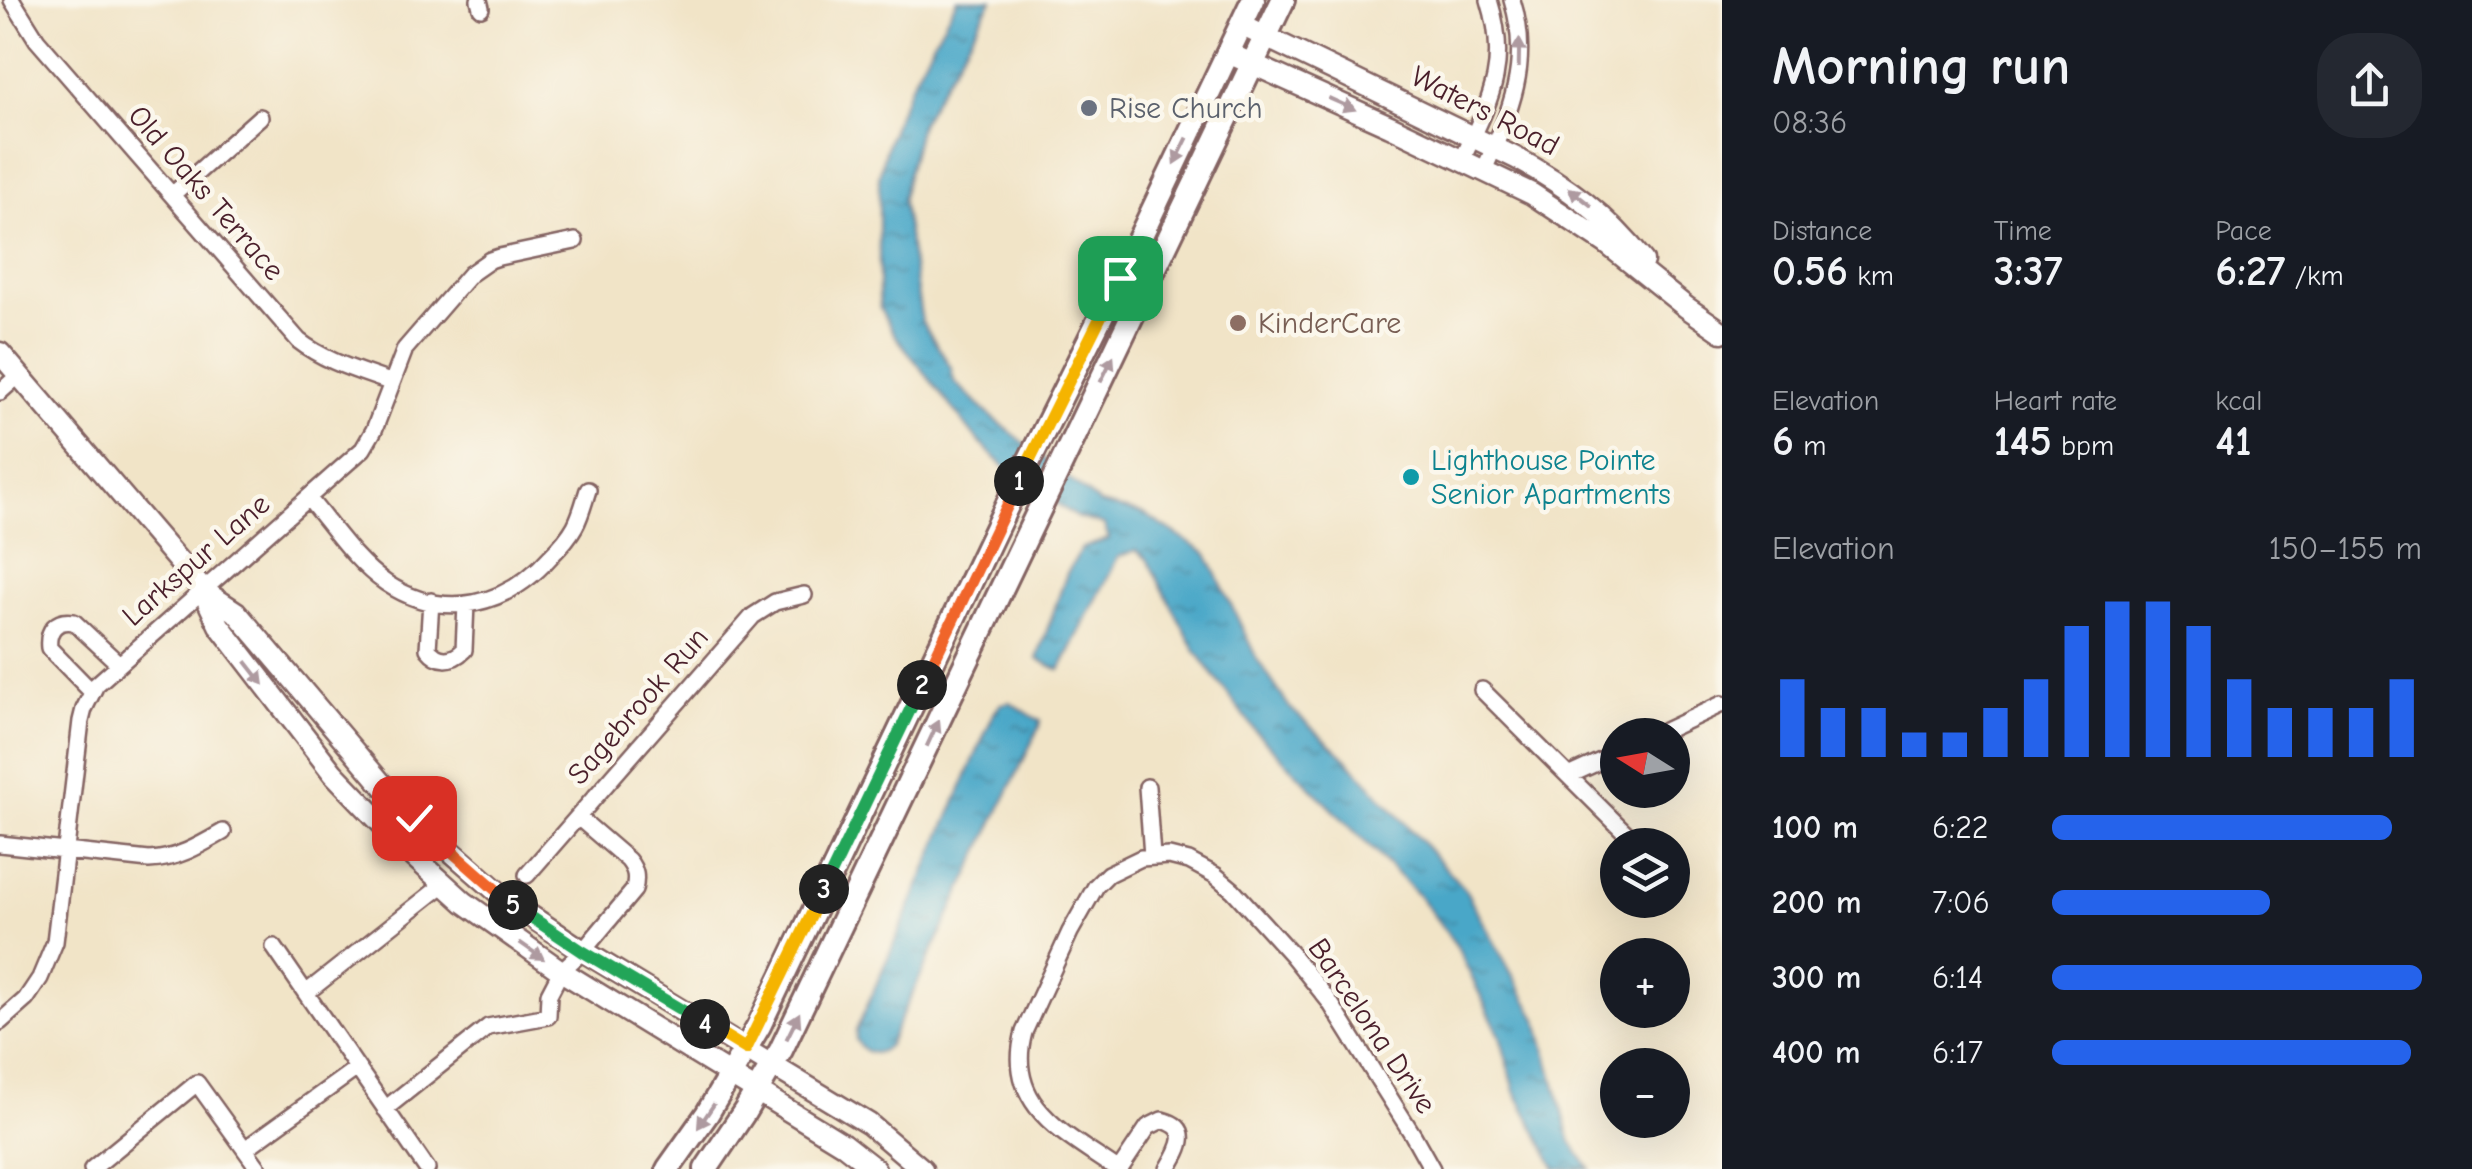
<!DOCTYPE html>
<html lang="en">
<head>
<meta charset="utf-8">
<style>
  :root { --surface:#171b24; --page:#242831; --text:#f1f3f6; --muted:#9ea1a6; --accent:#2563eb }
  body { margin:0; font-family:"Comic Neue",sans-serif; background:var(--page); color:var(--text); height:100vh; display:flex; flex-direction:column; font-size:38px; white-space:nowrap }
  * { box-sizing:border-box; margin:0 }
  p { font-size:32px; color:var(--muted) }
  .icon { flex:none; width:55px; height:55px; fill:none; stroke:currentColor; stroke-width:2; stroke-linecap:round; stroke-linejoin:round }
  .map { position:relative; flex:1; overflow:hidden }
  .sheet { display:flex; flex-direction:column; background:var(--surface); width:750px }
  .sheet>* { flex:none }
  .needle { width:65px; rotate:281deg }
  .buttons { position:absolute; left:1600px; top:718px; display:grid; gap:20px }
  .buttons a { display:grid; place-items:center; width:90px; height:90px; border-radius:50%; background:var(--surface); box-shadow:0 10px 40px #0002; font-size:50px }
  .pin { position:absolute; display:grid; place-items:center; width:85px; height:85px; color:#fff; margin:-42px; border-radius:20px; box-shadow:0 5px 15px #0006 }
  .km { position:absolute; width:50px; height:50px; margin:-25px; border-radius:50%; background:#222; color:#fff; font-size:28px; line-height:50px; text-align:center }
  .round { display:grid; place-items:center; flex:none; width:105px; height:105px; border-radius:40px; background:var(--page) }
  .overview { display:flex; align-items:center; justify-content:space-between; height:170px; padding:0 50px }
  h1 { font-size:55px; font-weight:800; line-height:75px }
  .figures { display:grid; grid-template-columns:repeat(3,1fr); gap:15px; height:170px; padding:10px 50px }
  .figures div { display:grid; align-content:center }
  .figures b { font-size:42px; font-weight:800 }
  .figures small { font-size:28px; font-weight:400 }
  .figures p { font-size:28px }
  .chart { height:280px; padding:20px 50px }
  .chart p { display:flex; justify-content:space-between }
  .chart svg { width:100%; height:180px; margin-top:10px; stroke:var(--accent); stroke-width:6 }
  ul { padding:0 50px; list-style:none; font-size:32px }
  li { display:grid; grid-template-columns:160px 120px 1fr; align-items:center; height:75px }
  li i { height:25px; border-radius:12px; background:var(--accent) }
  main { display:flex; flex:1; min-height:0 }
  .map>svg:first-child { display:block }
</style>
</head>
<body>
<main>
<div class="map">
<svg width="1722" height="1169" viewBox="0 0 1722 1169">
  <defs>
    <pattern id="water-ripples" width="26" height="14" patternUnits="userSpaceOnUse" patternTransform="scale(2.5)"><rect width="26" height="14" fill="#4aa7c8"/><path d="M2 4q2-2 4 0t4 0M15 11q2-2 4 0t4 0" fill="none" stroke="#4087a3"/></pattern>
  </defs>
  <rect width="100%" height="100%" fill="#fbf7ec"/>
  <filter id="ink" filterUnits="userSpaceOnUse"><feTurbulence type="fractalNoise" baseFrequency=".01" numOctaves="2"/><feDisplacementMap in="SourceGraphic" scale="20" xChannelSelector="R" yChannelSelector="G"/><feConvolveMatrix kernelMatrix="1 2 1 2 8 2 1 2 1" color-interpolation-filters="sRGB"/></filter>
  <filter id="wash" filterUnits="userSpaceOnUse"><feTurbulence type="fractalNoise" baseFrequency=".0048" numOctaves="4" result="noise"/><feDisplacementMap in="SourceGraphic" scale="40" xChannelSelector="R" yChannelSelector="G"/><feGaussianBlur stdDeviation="2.25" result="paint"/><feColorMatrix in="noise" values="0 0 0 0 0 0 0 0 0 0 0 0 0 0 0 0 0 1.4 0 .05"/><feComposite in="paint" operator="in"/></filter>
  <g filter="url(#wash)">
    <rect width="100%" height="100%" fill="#f1e4c7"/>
    <path fill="url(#water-ripples)" stroke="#4a637a" stroke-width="2.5" d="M957,0H992L920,124L902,198L922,322L951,367L954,381L986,412L1100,504L1144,514L1207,554L1257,659L1290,708L1345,757L1466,891L1538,1021L1571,1142L1590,1169H1556L1515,1091L1500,1036L1456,945L1420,897L1256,732L1195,650L1147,559L1136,550L1118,557L1060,670L1037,659L1067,573L1082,548L1109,539L1104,525L1076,517L1004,466L978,441L895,335L880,309L879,295V177C891,112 925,57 957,0Z
      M1010,702L1040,721L1039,727L888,1045C876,1058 864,1054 856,1040V1031L994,713L1001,704Z"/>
  </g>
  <g filter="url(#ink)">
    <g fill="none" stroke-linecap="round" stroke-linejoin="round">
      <g stroke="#846462" stroke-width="20">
        <path id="street" d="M12,0L37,40L299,341C326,362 360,371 392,383
          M479,0L481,8
          M1462,160C1490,100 1510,67 1489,0
          M1484,170C1510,112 1532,64 1512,0
          M172,195L260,117
          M0,392L19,375
          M308,498C332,526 355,562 386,583C445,622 507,606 551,556C560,547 569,537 575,526C581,515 584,502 588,490
          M431,601L428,649C438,662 452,662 464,650L466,604
          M1482,690L1638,845
          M92,692L49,648C47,630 56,619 74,622L119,664
          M1656,735L1722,704
          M1570,775L1618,753
          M1147,787L1152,856
          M0,844L149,860C177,859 199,846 223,832
          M527,875L753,616L775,602L804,595
          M274,947L427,1169
          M306,993L444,884
          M0,1022L26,999L40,978L55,942L81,721L84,709L96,685L363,449L374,430L405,349L470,274L490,260L499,257L575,241
          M385,1109L488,1027L548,1016L549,994L561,971L583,951L634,890C637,877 636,870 628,860L578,817
          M245,1149L357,1068
          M92,1169L197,1083L259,1169
          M1116,1169C1066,1134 1004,1106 1024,1032L1070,932L1096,886L1108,874L1141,858L1169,856L1189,861L1215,875L1233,890L1292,955L1329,1001L1413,1135L1432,1169
          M1120,1169L1148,1127L1162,1120C1194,1128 1179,1150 1168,1169"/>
      </g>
      <g stroke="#846462" stroke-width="25">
        <path id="secondary" d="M1241,25L1516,158C1566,185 1608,216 1643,261
          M1228,53L1390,126L1532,194L1606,243L1686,307L1722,332
          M0,353L204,591L236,612L381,783L413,818L508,901L583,951L869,1124L922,1169
          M204,593L219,625L333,773L410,853L464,902L561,971L843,1144L875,1169"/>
      </g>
      <g stroke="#846462" stroke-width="28">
        <path id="primary" d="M668,1169L707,1114L759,1026L1012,495L1134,250L1253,0
          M706,1169L745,1111L781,1050L1283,0"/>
      </g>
      <use href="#street" stroke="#fff" stroke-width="15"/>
      <use href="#secondary" stroke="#fff" stroke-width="20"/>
      <use href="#primary" stroke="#fff" stroke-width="22"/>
    </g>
    <defs><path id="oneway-solid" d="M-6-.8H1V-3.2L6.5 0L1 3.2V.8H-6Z" transform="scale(2.5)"/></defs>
    <g fill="#ae9aa0">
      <use href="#oneway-solid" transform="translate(1519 53) rotate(-89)"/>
      <use href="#oneway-solid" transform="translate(1342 104) rotate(24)"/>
      <use href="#oneway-solid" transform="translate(1181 151) rotate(116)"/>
      <use href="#oneway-solid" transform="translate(1580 197) rotate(-142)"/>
      <use href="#oneway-solid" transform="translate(1107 369) rotate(-64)"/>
      <use href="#oneway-solid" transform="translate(255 673) rotate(52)"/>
      <use href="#oneway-solid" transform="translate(933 733) rotate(-65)"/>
      <use href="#oneway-solid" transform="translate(532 951) rotate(35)"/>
      <use href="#oneway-solid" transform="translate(793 1026) rotate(-64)"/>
      <use href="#oneway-solid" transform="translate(706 1116) rotate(124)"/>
    </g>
  </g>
  <g fill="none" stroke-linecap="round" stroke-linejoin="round" filter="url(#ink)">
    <g stroke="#fff" stroke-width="20">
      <path id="split-1" d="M1019,481L1120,278"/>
    </g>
    <g stroke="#fff" stroke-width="20">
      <path id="split-2" d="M922,685L1019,481"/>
    </g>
    <g stroke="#fff" stroke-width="20">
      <path id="split-3" d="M824,889L922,685"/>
    </g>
    <g stroke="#fff" stroke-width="20">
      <path id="split-4" d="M705,1024L746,1049L824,889"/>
    </g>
    <g stroke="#fff" stroke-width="20">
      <path id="split-5" d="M513,905L582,951L705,1024"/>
    </g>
    <g stroke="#fff" stroke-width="20">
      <path id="split-6" d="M414,818L513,905"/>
    </g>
    <use href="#split-1" stroke="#f5b400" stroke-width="12"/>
    <use href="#split-2" stroke="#f0652b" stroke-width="12"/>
    <use href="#split-3" stroke="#22a559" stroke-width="12"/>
    <use href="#split-4" stroke="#f5b400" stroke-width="12"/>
    <use href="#split-5" stroke="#22a559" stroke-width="12"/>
    <use href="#split-6" stroke="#f0652b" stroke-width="12"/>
  </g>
  <circle fill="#6b7280" stroke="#fbf7ec" stroke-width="4" cx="1089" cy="108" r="10"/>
  <circle fill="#8d6e63" stroke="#fbf7ec" stroke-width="4" cx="1238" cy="323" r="10"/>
  <circle fill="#0f9aa8" stroke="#fbf7ec" stroke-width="4" cx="1411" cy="477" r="10"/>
  <g text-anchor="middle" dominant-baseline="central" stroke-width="9" stroke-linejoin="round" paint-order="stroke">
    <g font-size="30" fill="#5b616d" stroke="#fbf7ec" text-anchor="start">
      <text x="1109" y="108">Rise Church</text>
    </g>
    <g font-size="30" fill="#4a1f2b" stroke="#fbf7ec">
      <text transform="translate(1485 111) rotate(27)">Waters Road</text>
      <text transform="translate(206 193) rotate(49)">Old Oaks Terrace</text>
      <text transform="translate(196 560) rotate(-41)">Larkspur Lane</text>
      <text transform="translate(638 706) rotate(-49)">Sagebrook Run</text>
      <text transform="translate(1372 1026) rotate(56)">Barcelona Drive</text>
    </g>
    <g font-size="30" fill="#785e54" stroke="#fbf7ec" text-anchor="start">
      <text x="1258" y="323">KinderCare</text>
    </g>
    <g font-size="30" fill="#0d838f" stroke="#fbf7ec" text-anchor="start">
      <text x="1431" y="460">Lighthouse Pointe<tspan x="1431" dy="34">Senior Apartments</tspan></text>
    </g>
  </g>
</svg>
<div class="buttons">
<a><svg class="needle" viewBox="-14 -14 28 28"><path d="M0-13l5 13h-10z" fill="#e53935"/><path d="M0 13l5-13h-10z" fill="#9ea1a6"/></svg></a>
<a><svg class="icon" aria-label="layers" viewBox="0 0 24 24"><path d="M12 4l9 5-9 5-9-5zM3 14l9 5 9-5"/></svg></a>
<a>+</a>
<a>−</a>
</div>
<div class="pin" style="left:1120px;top:278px;background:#1e9e55"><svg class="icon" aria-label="arrive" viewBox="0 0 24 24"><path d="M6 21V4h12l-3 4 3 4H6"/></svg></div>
<div class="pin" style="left:414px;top:818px;background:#d93025"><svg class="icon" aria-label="check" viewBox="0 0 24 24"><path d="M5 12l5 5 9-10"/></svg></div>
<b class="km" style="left:1019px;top:481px">1</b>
<b class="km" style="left:922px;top:685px">2</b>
<b class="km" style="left:824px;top:889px">3</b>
<b class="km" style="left:705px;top:1024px">4</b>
<b class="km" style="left:513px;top:905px">5</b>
</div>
<section class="sheet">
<div class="overview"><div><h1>Morning run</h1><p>08:36</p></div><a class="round"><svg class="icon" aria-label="share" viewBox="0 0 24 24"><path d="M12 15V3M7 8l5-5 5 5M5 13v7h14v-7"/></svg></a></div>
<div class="figures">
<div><p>Distance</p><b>0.56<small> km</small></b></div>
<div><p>Time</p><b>3:37</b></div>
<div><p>Pace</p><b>6:27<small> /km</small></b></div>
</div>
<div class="figures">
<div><p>Elevation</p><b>6<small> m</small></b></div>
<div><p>Heart rate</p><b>145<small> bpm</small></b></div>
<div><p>kcal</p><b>41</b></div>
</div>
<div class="chart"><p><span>Elevation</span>150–155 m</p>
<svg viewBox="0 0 160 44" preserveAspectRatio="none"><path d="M5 44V25M15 44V32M25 44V32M35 44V38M45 44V38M55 44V32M65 44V25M75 44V12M85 44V6M95 44V6M105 44V12M115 44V25M125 44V32M135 44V32M145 44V32M155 44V25"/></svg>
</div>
<ul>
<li><b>100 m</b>6:22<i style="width:92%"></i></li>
<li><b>200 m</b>7:06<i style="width:59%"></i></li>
<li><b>300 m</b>6:14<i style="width:100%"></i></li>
<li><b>400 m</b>6:17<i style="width:97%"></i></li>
</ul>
</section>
</main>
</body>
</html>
